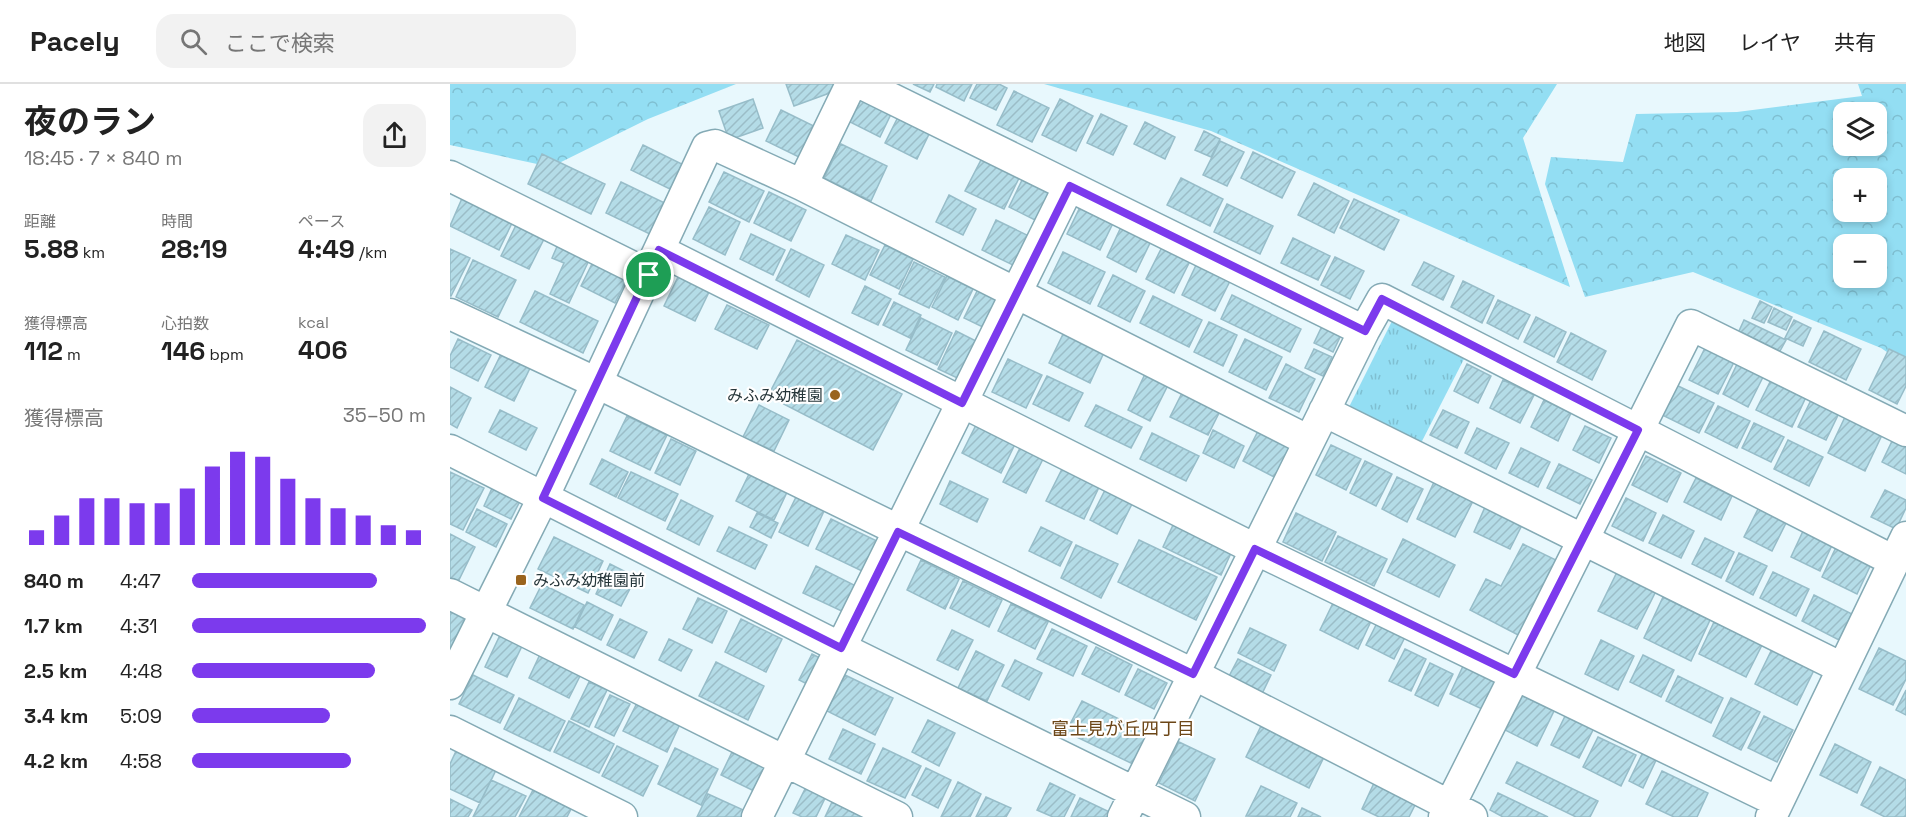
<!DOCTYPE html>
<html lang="ja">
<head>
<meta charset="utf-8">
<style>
  :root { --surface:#fff; --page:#f2f2f2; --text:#222; --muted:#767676; --line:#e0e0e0; --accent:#7c3aed }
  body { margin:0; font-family:"Space Grotesk","Noto Sans JP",sans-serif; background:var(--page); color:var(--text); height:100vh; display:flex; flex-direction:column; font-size:22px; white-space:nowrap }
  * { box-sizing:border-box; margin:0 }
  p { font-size:20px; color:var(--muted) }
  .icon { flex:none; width:33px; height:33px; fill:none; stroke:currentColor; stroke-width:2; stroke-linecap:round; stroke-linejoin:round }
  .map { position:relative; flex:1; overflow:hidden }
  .drawer { display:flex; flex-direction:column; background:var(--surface); width:450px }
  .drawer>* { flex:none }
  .controls { position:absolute; left:1383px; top:18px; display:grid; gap:12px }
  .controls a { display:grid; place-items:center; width:54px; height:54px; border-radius:12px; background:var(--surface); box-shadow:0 3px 9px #0003; font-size:30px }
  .pin { position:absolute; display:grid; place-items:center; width:51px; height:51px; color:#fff; margin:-26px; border:3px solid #fff; border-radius:50%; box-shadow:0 2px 6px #0007 }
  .round { display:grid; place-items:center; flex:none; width:63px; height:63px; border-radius:18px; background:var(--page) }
  .summary { display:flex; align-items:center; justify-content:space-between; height:102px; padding:0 24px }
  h1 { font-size:33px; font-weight:700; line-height:45px }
  .metrics { display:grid; grid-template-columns:repeat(3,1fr); gap:9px; height:102px; padding:6px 24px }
  .metrics div { display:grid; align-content:center }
  .metrics b { font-size:26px; font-weight:700 }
  .metrics small { font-size:16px; font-weight:400 }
  .metrics p { font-size:16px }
  .chart { height:168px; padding:12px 24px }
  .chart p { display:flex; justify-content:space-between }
  .chart svg { width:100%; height:108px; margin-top:6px; stroke:var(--accent); stroke-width:6 }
  ul { padding:0 24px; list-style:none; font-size:20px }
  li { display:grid; grid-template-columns:96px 72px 1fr; align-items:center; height:45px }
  li i { height:15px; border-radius:8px; background:var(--accent) }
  header { display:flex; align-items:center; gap:36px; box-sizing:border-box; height:84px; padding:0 30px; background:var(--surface); border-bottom:2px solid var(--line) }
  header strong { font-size:28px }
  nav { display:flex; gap:33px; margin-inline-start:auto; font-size:21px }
  .search { width:420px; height:54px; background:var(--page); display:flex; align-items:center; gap:15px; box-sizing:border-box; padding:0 21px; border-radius:18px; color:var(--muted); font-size:22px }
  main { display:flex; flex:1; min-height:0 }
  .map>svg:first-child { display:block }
</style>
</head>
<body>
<header>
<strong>Pacely</strong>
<div class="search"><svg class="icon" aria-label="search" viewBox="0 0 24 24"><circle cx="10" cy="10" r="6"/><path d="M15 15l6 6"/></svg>ここで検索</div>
<nav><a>地図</a><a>レイヤ</a><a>共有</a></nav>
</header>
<main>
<section class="drawer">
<div class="summary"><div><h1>夜のラン</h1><p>18:45 · 7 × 840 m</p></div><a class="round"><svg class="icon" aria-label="share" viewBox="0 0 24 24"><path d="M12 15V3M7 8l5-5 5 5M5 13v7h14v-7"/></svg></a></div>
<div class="metrics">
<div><p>距離</p><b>5.88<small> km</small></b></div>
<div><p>時間</p><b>28:19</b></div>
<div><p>ペース</p><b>4:49<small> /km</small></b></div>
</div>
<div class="metrics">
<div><p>獲得標高</p><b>112<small> m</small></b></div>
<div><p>心拍数</p><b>146<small> bpm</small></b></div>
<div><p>kcal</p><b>406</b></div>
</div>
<div class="chart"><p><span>獲得標高</span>35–50 m</p>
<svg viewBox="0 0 160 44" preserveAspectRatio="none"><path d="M5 44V38M15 44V32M25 44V25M35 44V25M45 44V27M55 44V27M65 44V21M75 44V12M85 44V6M95 44V8M105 44V17M115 44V25M125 44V29M135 44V32M145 44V36M155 44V38"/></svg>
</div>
<ul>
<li><b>840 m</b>4:47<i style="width:79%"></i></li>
<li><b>1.7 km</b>4:31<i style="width:100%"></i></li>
<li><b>2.5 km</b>4:48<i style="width:78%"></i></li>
<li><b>3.4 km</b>5:09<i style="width:59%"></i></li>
<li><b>4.2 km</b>4:58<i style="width:68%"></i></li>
</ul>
</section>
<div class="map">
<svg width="1456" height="733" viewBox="0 0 1456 733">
  <defs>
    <pattern id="forest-crowns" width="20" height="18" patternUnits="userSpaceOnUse" patternTransform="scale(1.5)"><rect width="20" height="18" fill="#93def3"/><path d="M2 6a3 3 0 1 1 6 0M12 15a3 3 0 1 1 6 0" fill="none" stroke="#7fbfd1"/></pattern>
    <pattern id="park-tufts" width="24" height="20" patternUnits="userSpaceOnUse" patternTransform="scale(1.5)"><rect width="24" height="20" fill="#93def3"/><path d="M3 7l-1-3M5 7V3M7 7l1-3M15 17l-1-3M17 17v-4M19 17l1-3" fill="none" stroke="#7fbfd1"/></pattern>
    <pattern id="building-hatch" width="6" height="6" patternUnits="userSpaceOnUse" patternTransform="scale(1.5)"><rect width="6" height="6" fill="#b4dce7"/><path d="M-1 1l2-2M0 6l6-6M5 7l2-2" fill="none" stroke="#9bbdc7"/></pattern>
  </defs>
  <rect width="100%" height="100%" fill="#e8f8fd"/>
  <path fill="url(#forest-crowns)" fill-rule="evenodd" d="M0,0H286L198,35L101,83L0,61Z
    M594,0H1107L1073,54L1120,203L761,47Z
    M1408,0H1456V281L1431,264L1243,188L1135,213L1095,100L1101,73L1173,78L1186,30L1287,28L1412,12ZM1394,28H1426V62H1394ZM1394,94H1426V128H1394ZM1394,160H1426V194H1394Z"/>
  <path fill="url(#park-tufts)" d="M942,237L1015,273L969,363L897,327Z"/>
  <path fill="url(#building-hatch)" stroke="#97bdc9" stroke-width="1.5" d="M336,0H385L388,6L344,22Z
    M463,0H484L480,8Z
    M487,0H522L514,17L486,3Z
    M527,0H549L557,4L546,26L520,14Z
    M564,7L599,24L582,58L547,41Z
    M408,11L442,28L430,53L396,36Z
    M303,15L313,44L279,56L269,27Z
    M610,15L643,32L626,67L592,51Z
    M331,26L370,45L355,76L316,57Z
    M651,30L677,42L663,71L637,59Z
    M449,31L481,46L467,75L435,59Z
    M695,38L725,53L715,75L684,60Z
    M754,47L770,55L761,73L745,66Z
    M770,57L794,68L777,102L753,91Z
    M391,60L437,82L421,117L374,94Z
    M193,61L238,83L226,108L181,86Z
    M803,68L845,88L832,114L791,94Z
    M92,70L155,100L141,130L78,100Z
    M532,74L570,92L554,125L515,107Z
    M274,88L314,107L299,138L259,118Z
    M574,92L602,105L587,137L559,123Z
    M731,94L773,115L760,142L717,121Z
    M171,98L219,121L204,152L156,129Z
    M864,99L899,117L884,149L848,131Z
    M319,108L356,126L341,157L304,139Z
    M499,111L526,125L513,151L486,138Z
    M13,112L63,137L49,166L0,142Z
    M904,115L949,136L934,166L890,144Z
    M632,119L665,135L650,166L617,150Z
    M777,120L823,142L810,170L764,148Z
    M259,123L290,138L275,171L243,155Z
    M546,136L583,154L569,184L532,166Z
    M68,137L96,151L79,185L51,172Z
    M671,143L701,157L686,188L657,173Z
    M301,150L335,166L323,191L290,175Z
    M396,151L429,166L415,196L382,180Z
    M843,154L880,172L868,196L831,179Z
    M109,158L141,172L119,219L100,210L114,179L102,174Z
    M435,161L463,175L449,205L420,191Z
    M713,161L741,175L724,209L696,195Z
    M0,165L20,174L1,212H0Z
    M341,165L374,181L359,213L326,196Z
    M613,168L655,188L640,220L598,199Z
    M885,173L914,187L900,215L871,201Z
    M23,176L66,196L48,233L6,213Z
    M144,176L178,192L165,219L131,202Z
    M464,178L495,193L479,224L449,210Z
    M974,178L1004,192L993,216L962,201Z
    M747,179L781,195L765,227L732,211Z
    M663,191L695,207L680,238L648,222Z
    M497,192L523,205L508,236L482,223Z
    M228,193L259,208L245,237L214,222Z
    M1013,197L1044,212L1032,239L1001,223Z
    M530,201L557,214L541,247L514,234Z
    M415,202L441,215L428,241L402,229Z
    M85,207L148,237L133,269L70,238Z
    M782,211L851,245L840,268L771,235Z
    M703,212L752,236L739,263L690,239Z
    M1048,216L1080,231L1068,255L1037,239Z
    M1310,217L1322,223L1314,239L1302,234Z
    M444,218L471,231L460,254L433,241Z
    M277,221L319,241L307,265L265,245Z
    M1324,224L1342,233L1336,246L1318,238Z
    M1086,233L1116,248L1104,273L1074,258Z
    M471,234L502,249L487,281L456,266Z
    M1294,236L1336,256L1330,267L1289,247Z
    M1344,236L1361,244L1353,262L1335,254Z
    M759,238L787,251L773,282L744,268Z
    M872,242L891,251L883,268L864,259Z
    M616,244L656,264L640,299L599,279Z
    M506,247L534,261L516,298L488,285Z
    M1374,247L1411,265L1396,296L1359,278Z
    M1121,249L1156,267L1142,296L1107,278Z
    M8,255L41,271L28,297L0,283V272Z
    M795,255L832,273L816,306L779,288Z
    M347,256L452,310L423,366L318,312Z
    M1255,264L1284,278L1268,310L1239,296Z
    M864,265L882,273L873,292L855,284Z
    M1439,265L1456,273V302L1447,320L1419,306Z
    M53,266L82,280L64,317L35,303Z
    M558,275L592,291L576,324L542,308Z
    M1288,278L1314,291L1298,323L1273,310Z
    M836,280L865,295L849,328L819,314Z
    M1017,280L1041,292L1028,319L1004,307Z
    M695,290L718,301L700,337L678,326Z
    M597,292L633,309L619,337L583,320Z
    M1053,296L1084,311L1070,339L1040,324Z
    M1321,296L1356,313L1342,343L1306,326Z
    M1224,300L1264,319L1249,349L1210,330Z
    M0,303L21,314L7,344L0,340Z
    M733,307L771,325L758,351L720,333Z
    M1362,314L1390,327L1376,356L1348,343Z
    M1094,316L1121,329L1108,357L1081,343Z
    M309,321L339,336L324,367L293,353Z
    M646,321L692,343L681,364L635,342Z
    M1268,322L1300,337L1287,364L1255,348Z
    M50,326L87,344L76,366L39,348Z
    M993,326L1019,338L1007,364L980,351Z
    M177,332L217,351L200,386L160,367Z
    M1395,333L1432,351L1415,387L1378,369Z
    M528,337L567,356L551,389L512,369Z
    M1304,339L1334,353L1321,378L1292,364Z
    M1135,342L1161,354L1149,379L1123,366Z
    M1027,344L1059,359L1046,385L1015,369Z
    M809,345L842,361L826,394L793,377Z
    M763,346L794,362L784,384L753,369Z
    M702,349L749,372L736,397L690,375Z
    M1444,353L1456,358V390L1432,378Z
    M221,355L246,367L230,401L205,389Z
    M1338,356L1373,373L1359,402L1324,385Z
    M573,358L596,369L576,409L553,398Z
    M881,361L911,375L896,406L866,391Z
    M1071,364L1100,378L1088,403L1059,389Z
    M1196,372L1231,389L1217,418L1182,401Z
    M152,375L178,388L166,413L140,400Z
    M915,377L942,390L926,422L900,409Z
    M1109,380L1142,396L1130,420L1097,404Z
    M613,383L650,401L634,435L596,417Z
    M0,388L34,404L13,446L0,440Z
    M181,388L228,410L215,437L168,414Z
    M300,388L338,406L324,436L286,417Z
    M947,393L973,405L957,438L932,425Z
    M1246,394L1282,412L1271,436L1234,418Z
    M500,397L538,415L527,438L490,420Z
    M984,398L1023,417L1005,453L967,435Z
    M43,402L71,415L61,435L34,422Z
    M656,404L683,418L667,450L640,436Z
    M1435,406L1456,416V424L1446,445L1421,433Z
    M346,413L374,427L358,462L329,448Z
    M1176,414L1206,429L1193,457L1162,442Z
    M231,416L263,432L249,461L217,445Z
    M1035,423L1072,441L1060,465L1024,448Z
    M1309,423L1337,437L1322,467L1294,453Z
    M27,425L57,440L46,463L16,448Z
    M307,429L328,439L321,454L300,443Z
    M846,429L886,448L872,477L833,458Z
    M1213,431L1244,447L1231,474L1199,459Z
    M381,435L427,457L412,487L366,465Z
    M723,441L781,469L771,491L713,463Z
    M279,443L317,461L305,485L267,467Z
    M591,443L622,458L610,482L579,467Z
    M1354,445L1383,459L1370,487L1341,473Z
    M0,450L25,463L6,502L0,499Z
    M888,452L937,475L924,502L875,478Z
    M104,453L153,477L138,509L88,485Z
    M1255,454L1284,468L1271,494L1242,480Z
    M953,455L1005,481L989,513L937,488Z
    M689,456L767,493L746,536L668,498Z
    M1388,459L1423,476L1407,510L1372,493Z
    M1073,460L1106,476L1070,552L1020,526L1036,495L1051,502Z
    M626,461L668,480L651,514L611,494Z
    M1289,469L1317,482L1303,511L1276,497Z
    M471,476L509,495L495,525L457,506Z
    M160,480L186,493L171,522L146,510Z
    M366,482L410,504L398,530L353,509Z
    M1167,488L1206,507L1187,545L1148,527Z
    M1323,488L1359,505L1346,532L1310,514Z
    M513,497L552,516L539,543L500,524Z
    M92,500L134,521L123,545L80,524Z
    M1364,511L1402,530L1389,556L1352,537Z
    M1213,513L1260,536L1241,577L1194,554Z
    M248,514L277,527L262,559L233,545Z
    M884,517L922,535L908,565L870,546Z
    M137,518L163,531L151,556L125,543Z
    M561,520L598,538L585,565L548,547Z
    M0,524L18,533L2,565L0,564Z
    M170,535L197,548L184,574L157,561Z
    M291,535L332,555L316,588L275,568Z
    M929,535L957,549L944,575L916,561Z
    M1264,538L1312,561L1296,593L1249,570Z
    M800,544L836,561L824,587L788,569Z
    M602,545L637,562L623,592L587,575Z
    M502,546L523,556L508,586L487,576Z
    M50,551L72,562L57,593L35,583Z
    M219,555L242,566L231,587L209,576Z
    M1151,556L1184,572L1168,606L1135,590Z
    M646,563L682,581L669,608L632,590Z
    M1323,563L1365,584L1347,621L1305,600Z
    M1429,564L1456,577V595L1443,621L1409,605Z
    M955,565L976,575L961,607L939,597Z
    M92,566L133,586L119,614L79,594Z
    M526,567L554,581L537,617L508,604Z
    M362,570L374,576L361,602L349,596Z
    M1193,571L1224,586L1211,613L1180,598Z
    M788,575L821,591L810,614L776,598Z
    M565,576L592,589L579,616L552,602Z
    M266,578L314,602L298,636L249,612Z
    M980,579L1003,590L988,622L965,611Z
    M1014,580L1046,596L1032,625L1000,610Z
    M688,585L717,599L704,625L675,611Z
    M23,591L64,611L50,639L9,620Z
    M395,591L443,614L425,651L377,627Z
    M1228,592L1273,614L1261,639L1216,617Z
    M139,598L157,606L139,643L121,635Z
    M1456,606V631L1446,626Z
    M160,611L180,620L164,652L145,643Z
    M1071,611L1104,627L1087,662L1055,646Z
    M69,614L115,637L100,667L54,645Z
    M1281,614L1310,628L1291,666L1263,652Z
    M632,617L700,650L685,681L616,648Z
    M187,619L230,640L217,668L173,647Z
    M1117,628L1145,642L1129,674L1101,661Z
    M1314,632L1343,646L1327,678L1298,664Z
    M478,636L505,649L489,682L462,668Z
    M119,637L164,660L149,689L104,668Z
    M811,642L874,673L859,704L796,673Z
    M393,645L425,660L411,690L379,675Z
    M1148,653L1186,671L1171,702L1133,683Z
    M729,658L765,675L745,717L709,699Z
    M1385,660L1421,678L1407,709L1370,691Z
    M167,662L208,682L193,712L152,692Z
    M225,664L268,685L251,721L208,700Z
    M433,664L471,682L455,714L417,697Z
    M7,665L47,684L30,719L0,705V680Z
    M1194,666L1208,672L1193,704L1179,697Z
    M282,668L316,684L304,707L271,691Z
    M1067,678L1148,717L1140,733H1126L1056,699Z
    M1430,683L1456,696V733H1435L1411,721Z
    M476,684L501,696L488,724L462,711Z
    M1212,687L1258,709L1247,733H1224L1196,720Z
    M41,696L76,712L65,733H23Z
    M508,698L531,710L520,733H491Z
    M600,699L625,711L614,733H603L587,726Z
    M924,699L966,719L959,733H929L912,725Z
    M357,701L377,710L366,733H352L343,729Z
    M811,702L847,719L840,733L796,732Z
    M83,706L121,725L117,733H69Z
    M1048,709L1098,733H1053L1040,726Z
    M258,710L300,729L298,733H247Z
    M536,713L561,724L556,733H526Z
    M630,714L666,731L665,733H621Z
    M0,715L22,726L18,733H0Z
    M382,718L411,732L410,733H375Z
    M852,724L871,733H848Z"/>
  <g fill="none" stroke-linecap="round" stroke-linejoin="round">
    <g stroke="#84aab5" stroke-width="33">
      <path id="minor" d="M412,0L914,247L673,733
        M0,92L199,191
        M352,101L401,0
        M209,166L805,465L1328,718
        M0,230L147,299L743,590L1022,733
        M914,247L932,215L1444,477
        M874,327L1392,584
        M0,366L391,564L735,733
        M0,510L447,733
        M0,600L93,414L257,63L265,61L352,101L859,357
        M0,647L172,733
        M307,733L619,102
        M994,733L1241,241L1456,347
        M1321,733L1456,453"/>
    </g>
    <use href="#minor" stroke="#fff" stroke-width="30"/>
  </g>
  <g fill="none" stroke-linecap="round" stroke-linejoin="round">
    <g stroke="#fff" stroke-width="12">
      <path id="route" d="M620,102L915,247L932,215L1188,346L1064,590L805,465L743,590L448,448L391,564L93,414L209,166L512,319Z"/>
    </g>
    <use href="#route" stroke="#7c3aed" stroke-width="8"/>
  </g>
  <g fill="#9a641e" stroke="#fff" stroke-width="2">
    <circle cx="385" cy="311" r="6"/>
    <rect x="65" y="490" width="12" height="12" rx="3"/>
  </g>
  <g text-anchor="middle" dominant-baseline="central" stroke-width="4.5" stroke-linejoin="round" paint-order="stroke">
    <g font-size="16" fill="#253539" stroke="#fff" text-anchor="end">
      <text x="373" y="311">みふみ幼稚園</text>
      <text x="83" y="496" text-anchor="start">みふみ幼稚園前</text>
    </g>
    <g font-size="18" fill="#6c4617" stroke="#fff">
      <text x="673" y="644">富士見が丘四丁目</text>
    </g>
  </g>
</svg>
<div class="controls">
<a><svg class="icon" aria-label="layers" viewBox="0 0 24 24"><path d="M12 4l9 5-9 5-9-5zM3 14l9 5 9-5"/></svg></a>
<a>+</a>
<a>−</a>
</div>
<div class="pin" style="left:199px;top:191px;background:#1e9e55"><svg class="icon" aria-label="arrive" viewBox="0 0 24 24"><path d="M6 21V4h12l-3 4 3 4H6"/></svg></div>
</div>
</main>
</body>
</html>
